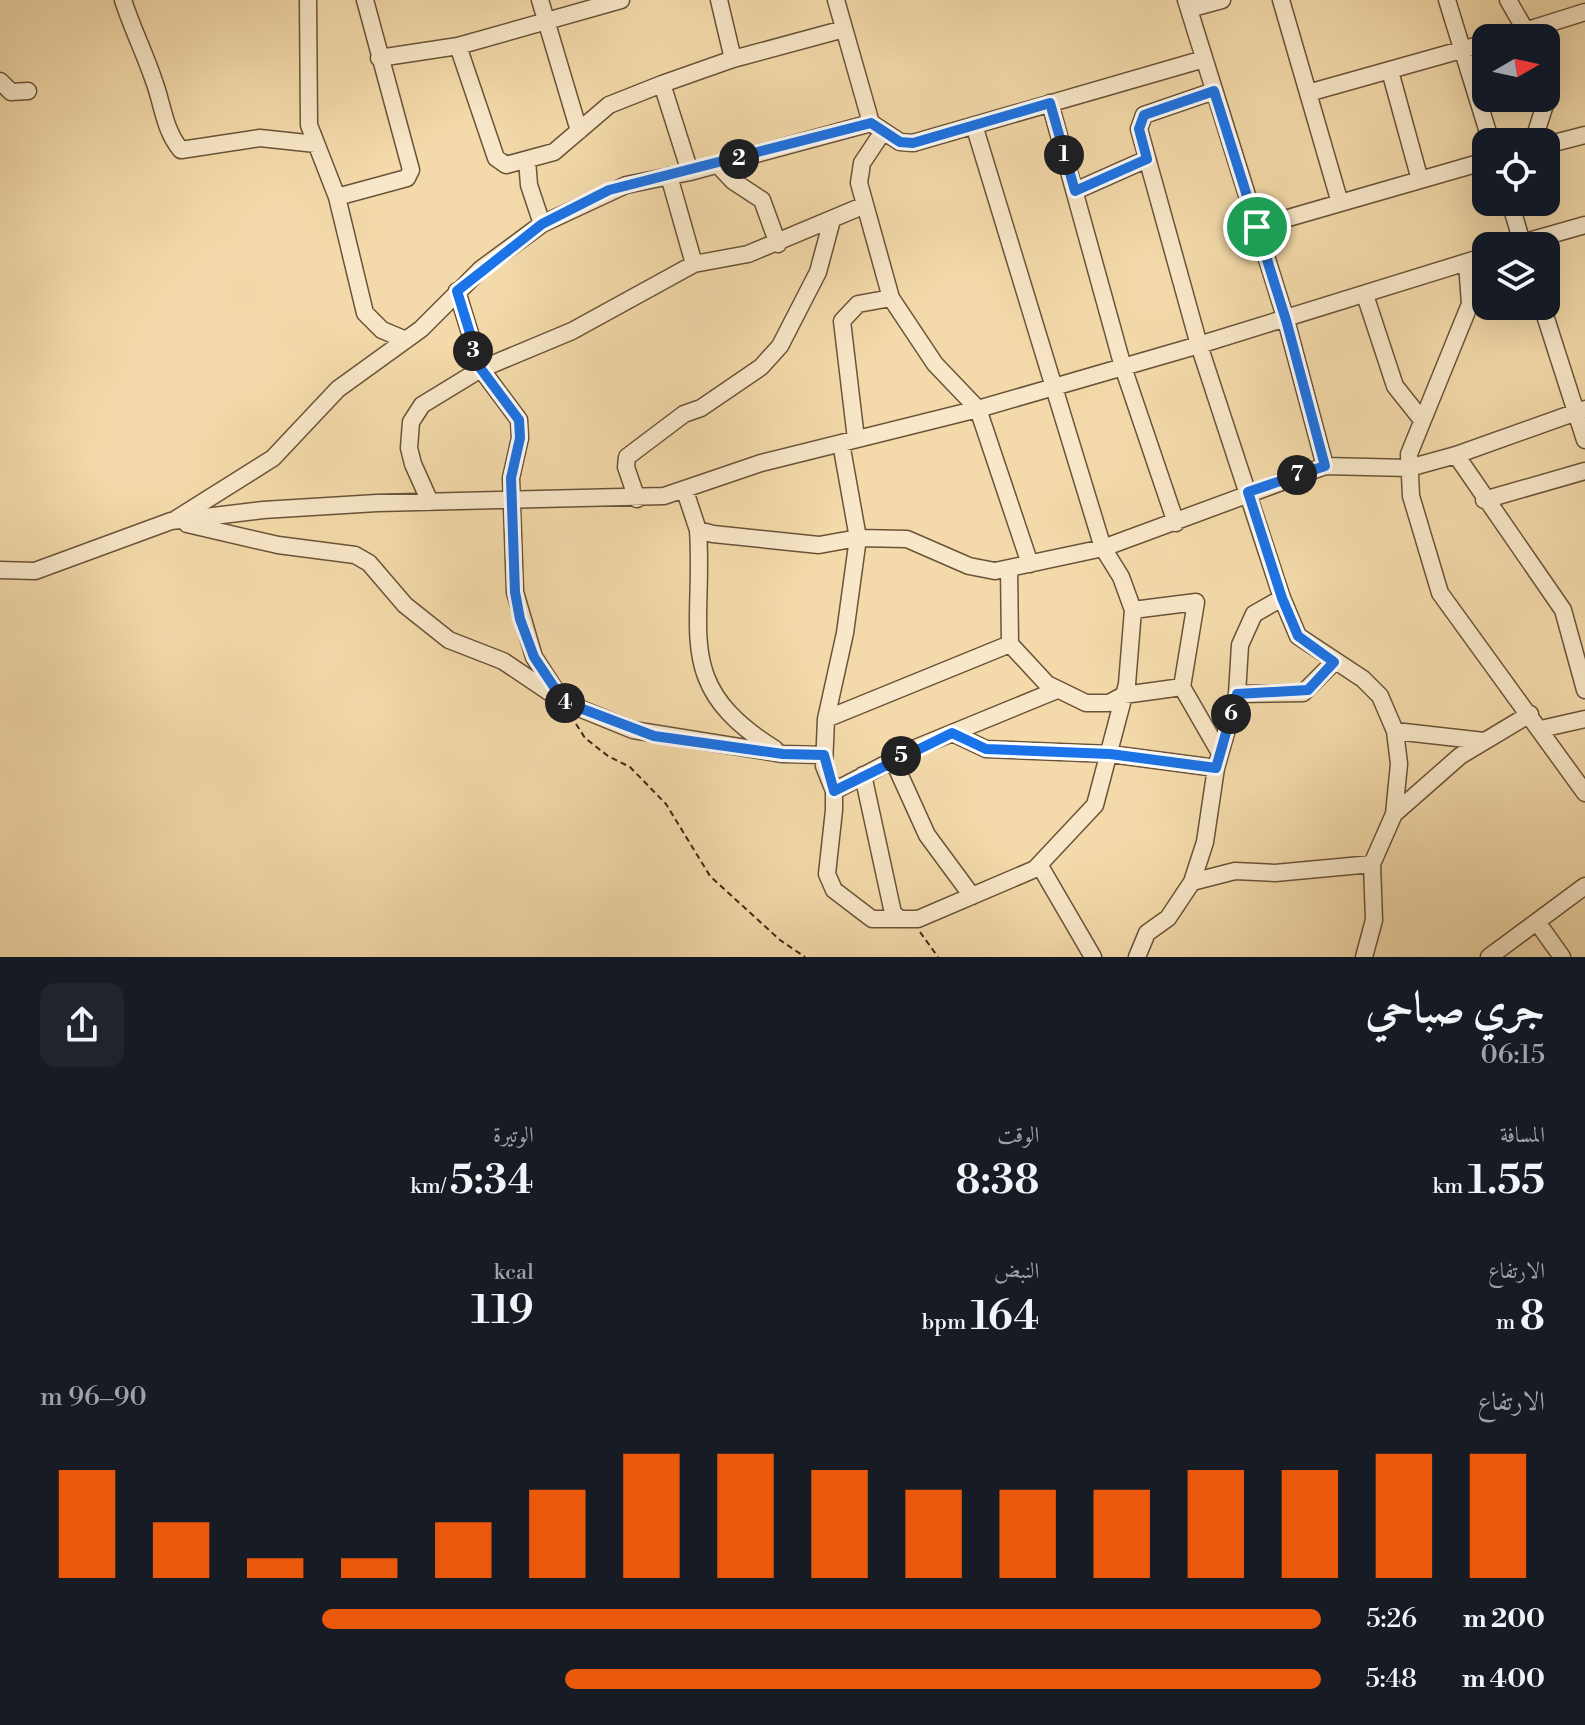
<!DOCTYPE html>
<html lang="ar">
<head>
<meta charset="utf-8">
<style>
  :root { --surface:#171b24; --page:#20242c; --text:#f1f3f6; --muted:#9ea1a6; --accent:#ea580c }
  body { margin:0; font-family:"Libre Bodoni",Amiri,serif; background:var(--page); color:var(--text); direction:rtl; height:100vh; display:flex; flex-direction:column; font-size:30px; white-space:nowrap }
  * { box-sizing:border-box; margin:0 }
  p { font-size:26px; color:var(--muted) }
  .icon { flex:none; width:44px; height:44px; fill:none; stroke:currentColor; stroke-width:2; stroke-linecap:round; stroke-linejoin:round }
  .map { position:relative; height:957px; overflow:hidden; direction:ltr }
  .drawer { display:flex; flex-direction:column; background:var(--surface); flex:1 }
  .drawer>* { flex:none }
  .needle { width:52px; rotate:81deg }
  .fabs { position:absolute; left:1472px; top:24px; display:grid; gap:16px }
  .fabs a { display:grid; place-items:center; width:88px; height:88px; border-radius:16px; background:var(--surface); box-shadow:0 8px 32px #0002; font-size:40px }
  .pin { position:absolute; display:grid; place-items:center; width:68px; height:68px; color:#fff; margin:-34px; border:4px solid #fff; border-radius:50%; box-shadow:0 2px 8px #0007 }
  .km { position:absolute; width:40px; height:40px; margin:-20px; border-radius:50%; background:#222; color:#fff; font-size:22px; line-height:40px; text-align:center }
  .round { display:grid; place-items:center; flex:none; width:84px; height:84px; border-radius:16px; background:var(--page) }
  .summary { display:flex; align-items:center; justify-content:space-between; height:136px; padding:0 40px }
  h1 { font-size:44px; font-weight:600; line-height:60px }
  .metrics { display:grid; grid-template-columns:repeat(3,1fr); gap:12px; height:136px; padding:8px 40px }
  .metrics div { display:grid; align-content:center }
  .metrics b { font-size:40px; font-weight:600 }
  .metrics small { font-size:22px; font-weight:400 }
  .metrics p { font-size:22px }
  .chart { height:224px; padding:16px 40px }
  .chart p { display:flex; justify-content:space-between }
  .chart svg { width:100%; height:144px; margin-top:8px; stroke:var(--accent); stroke-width:6 }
  ul { padding:0 40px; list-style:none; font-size:26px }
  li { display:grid; grid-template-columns:128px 96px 1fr; align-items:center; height:60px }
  li i { height:20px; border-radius:10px; background:var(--accent) }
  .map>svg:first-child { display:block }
</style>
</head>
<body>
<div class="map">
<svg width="1585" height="957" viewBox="0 0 1585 957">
  <rect width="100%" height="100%" fill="#f4daaa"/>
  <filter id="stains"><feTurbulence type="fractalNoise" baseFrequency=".0025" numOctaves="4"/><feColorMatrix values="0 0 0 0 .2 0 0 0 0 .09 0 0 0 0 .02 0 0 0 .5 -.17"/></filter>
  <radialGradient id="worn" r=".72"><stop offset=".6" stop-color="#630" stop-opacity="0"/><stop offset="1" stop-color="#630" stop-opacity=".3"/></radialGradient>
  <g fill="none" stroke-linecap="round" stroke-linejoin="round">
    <g stroke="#6a5339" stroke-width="19">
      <path id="minor" d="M123,0C132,28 145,54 154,81C163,105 164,130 181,150L260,138L316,144
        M308,0L309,125L337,197L365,313L382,330L406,340
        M540,0L579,131
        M719,0L733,59
        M836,0L871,123L900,142L913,143L1204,59
        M1186,0L1286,320L1325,466
        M1281,0L1340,203
        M1447,0L1491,142
        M1508,0L1530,38
        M1189,9L1222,0
        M1502,38L1585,12
        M458,46L496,158L506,165L554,152L609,105L662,84L733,59L844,29
        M379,58L458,46L621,0
        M1390,71L1420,180
        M0,81L11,92L28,91
        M662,84L690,172
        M1214,91L1144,115L1139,129L1199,345L1282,598L1298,636L1363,679L1380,696L1395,731L1399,764L1394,814L1372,864L1374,920L1364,957
        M1308,93L1486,43
        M1050,103L1123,367L1176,523
        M882,133L862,163L859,183L891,298L935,364L978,409L1030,564
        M1533,142L1550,89L1546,73
        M1546,145L1585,135
        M527,160L529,185L542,224
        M717,164L733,181L762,200L778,244
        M669,176L694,264
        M1075,191L1147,159
        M337,197L407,178L411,170L365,0
        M1510,202L1523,246
        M1257,227L1486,161
        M1511,246L1585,225
        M1467,263L1470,304L1409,454L1411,496L1440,593L1585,793
        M457,291L481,369L519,420L520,438L511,478L515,592L534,657L558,694
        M1365,295L1395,386L1422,420
        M1542,306L1585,440
        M856,439L842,321L858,304L891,298
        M841,443L858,538L845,633L826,719L824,766L834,791V810L827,874L834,890L872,919H900
        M1456,455L1563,610L1585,690
        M685,491L698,530L713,534L819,545L858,538L907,539L969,566L995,571L1103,548L1325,466L1409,468L1456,455L1585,409
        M637,499L626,467L627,457L684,414L701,408L761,367L780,346L818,272L832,220
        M1484,500L1585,471
        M430,502L413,464L409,448L411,422L422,405L481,369L572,331L694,264L748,254L865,205
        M176,519L273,458L338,389L421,329L481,269L542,224L626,185L690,172L871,123
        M187,524L278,545L355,555L369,563L405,605L449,640L503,661L564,702L633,730L783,754L824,755
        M698,530C705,632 671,685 775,749
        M1009,568L1010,644L1047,684L1086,703H1109L1124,695L1182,687
        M0,570L35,571L171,521L263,510L377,503L664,496L761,463L978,409L1199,345L1486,256
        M1133,610L1196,602L1182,687L1220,753
        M1237,694L1303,693L1334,662
        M826,719L1010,644
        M1541,729L1585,719
        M1395,731L1484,741
        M952,733L986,749L1110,754L1216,768
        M893,760L927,835L972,896
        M863,775L893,913L900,919H918L1035,869L1095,805L1127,684L1133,610L1121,577L1103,548L974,125
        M834,791L918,747L1057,690
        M1394,814L1460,756L1530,714
        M1040,866L1093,957
        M1192,882L1235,871L1275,873L1372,864
        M1537,922L1562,957
        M1137,957L1147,933L1168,918L1192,882L1205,842L1216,768L1237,694L1240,645L1254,614L1282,598
        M1489,957L1585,886"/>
    </g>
    <path stroke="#3c2613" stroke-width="2" stroke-dasharray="6 4" stroke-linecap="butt" d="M576,724L585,738L608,756L630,767L666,804L710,876L780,940L805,957
      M920,932L938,957"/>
    <use href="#minor" stroke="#f8e7c8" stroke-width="16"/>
  </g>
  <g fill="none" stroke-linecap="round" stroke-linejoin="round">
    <g stroke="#fff" stroke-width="16">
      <path id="route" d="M1214,91L1286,320L1325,466L1248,492L1282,598L1298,636L1334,662L1308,690L1237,694L1216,768L1110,754L986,749L952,733L834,791L824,755L783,754L654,736L564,702L534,657L520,619L515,592L511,478L520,438L519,420L481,369L457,291L542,224L609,190L871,123L900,142L913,143L1050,103L1075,191L1147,159L1139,129L1144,115Z"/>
    </g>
    <use href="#route" stroke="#1a73e8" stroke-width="10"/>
  </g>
  <rect width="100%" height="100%" filter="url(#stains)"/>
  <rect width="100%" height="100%" fill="url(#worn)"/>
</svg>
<div class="fabs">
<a><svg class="needle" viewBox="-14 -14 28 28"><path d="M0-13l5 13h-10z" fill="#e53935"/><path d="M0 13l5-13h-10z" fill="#9ea1a6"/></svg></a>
<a><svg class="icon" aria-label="locate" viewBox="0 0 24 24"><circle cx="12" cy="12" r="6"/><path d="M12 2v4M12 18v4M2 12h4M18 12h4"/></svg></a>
<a><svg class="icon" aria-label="layers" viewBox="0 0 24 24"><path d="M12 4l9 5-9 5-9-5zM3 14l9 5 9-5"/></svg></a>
</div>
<div class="pin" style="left:1257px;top:227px;background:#1e9e55"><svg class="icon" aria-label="arrive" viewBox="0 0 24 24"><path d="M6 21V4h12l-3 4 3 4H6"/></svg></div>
<b class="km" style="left:1064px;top:155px">1</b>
<b class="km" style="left:739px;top:159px">2</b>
<b class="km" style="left:473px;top:351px">3</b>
<b class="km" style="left:565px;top:703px">4</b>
<b class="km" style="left:901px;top:756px">5</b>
<b class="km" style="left:1231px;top:714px">6</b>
<b class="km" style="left:1297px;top:475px">7</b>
</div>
<section class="drawer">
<div class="summary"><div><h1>جري صباحي</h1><p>06:15</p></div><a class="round"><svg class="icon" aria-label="share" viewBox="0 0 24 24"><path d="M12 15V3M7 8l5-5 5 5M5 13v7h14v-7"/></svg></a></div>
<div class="metrics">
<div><p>المسافة</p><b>1.55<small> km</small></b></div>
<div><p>الوقت</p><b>8:38</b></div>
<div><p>الوتيرة</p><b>5:34<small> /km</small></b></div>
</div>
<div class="metrics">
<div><p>الارتفاع</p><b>8<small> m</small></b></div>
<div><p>النبض</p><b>164<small> bpm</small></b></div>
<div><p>kcal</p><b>119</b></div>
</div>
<div class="chart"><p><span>الارتفاع</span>90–96 m</p>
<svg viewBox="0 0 160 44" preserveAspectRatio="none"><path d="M5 44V11M15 44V27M25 44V38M35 44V38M45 44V27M55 44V17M65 44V6M75 44V6M85 44V11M95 44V17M105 44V17M115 44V17M125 44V11M135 44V11M145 44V6M155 44V6"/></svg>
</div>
<ul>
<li><b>200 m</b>5:26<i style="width:78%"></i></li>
<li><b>400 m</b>5:48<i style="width:59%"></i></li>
</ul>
</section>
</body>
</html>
